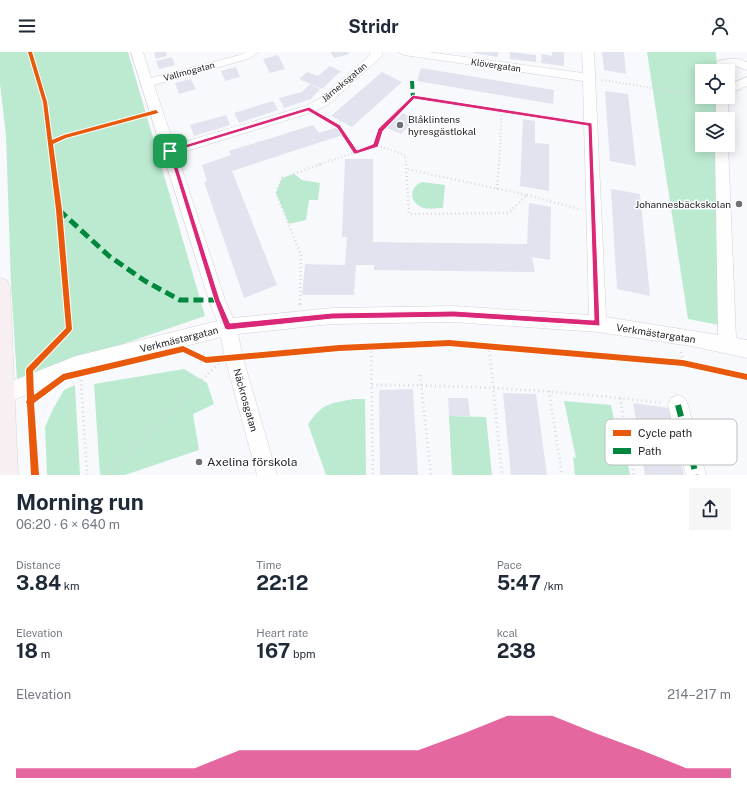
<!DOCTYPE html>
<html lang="en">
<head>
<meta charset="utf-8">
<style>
  :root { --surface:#fff; --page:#f6f6f7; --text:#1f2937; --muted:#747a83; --accent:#db2777 }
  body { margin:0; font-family:"Public Sans",sans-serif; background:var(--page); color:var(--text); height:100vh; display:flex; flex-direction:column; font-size:15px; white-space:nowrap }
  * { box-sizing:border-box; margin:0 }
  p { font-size:13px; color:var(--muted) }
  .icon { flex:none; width:22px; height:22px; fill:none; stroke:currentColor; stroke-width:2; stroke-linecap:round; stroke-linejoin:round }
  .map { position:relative; height:423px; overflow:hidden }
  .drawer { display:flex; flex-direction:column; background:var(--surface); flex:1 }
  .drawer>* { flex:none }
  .tools { position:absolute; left:695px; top:12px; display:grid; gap:8px }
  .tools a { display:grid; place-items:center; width:40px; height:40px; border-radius:0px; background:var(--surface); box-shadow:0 2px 10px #0003; font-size:20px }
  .pin { position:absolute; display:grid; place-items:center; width:34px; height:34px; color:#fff; margin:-17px; border-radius:8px; box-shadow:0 2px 6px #0006 }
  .round { display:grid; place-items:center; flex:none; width:42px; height:42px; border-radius:0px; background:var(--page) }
  .overview { display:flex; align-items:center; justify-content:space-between; height:68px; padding:0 16px }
  h1 { font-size:22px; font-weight:700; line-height:30px }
  .stats { display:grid; grid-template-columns:repeat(3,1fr); gap:6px; height:68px; padding:4px 16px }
  .stats div { display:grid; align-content:center }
  .stats b { font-size:20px; font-weight:700 }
  .stats small { font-size:11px; font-weight:400 }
  .stats p { font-size:11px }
  .chart { height:112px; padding:8px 16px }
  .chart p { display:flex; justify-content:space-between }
  .chart svg { width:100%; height:72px; margin-top:4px; fill:var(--accent); opacity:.7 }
  header { display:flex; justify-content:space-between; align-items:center; height:52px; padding:0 16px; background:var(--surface); font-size:18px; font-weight:700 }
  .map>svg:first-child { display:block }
</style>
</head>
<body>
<header><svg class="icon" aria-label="menu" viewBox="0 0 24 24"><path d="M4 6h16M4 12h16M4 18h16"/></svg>Stridr<svg class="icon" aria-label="person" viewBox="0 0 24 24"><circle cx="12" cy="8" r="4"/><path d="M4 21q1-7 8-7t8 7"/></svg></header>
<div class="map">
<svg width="747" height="423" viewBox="0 0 747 423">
  <rect width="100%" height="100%" fill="#f8f9fd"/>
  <path fill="#bcead0" d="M0,0H128L205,264L17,328L11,232L6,83L0,32Z
    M647,0H716L717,19H702V45H717V67H702V93H717L719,273L688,267Z
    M294,122L302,128L320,131L318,148H309L306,168L289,172L276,141L282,126Z
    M423,130L445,133L443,156C436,156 427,158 421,155C408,149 410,133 423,130Z
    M184,317L207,331L214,352L193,362L199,398L125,423H100L94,332Z
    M75,333L80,423H47L45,375L53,357L64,338Z
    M354,347H365L366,423H326L308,372C324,350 329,352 354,347Z
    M564,349L611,353L623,411H628L630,423H575L573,405L576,406Z
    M449,364L486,365L492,423H452Z"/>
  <path fill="#e1e4ef" d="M154,0H166L167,4L156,7Z
    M330,0H348L349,2L334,6Z
    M474,0H498V5L473,1Z
    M510,0L536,3V10L510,7Z
    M552,0H564V14L541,11L542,2L552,4Z
    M602,0H624L626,22L604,18Z
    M278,3L285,17L270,21L263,7Z
    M172,5L175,13L159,17L156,9Z
    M330,14L341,19L322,37L299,27L307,20L318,24Z
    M236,15L240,25L225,29L221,19Z
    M421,16L554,38L553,52L417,29Z
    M382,20L402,30L352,75L331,64Z
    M191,27L196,37L179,42L175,31Z
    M310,32L320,37L311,47L284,56L279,46L302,40Z
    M605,39L628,42L636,114L610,109Z
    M273,49L278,58L239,71L234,61Z
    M403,61L416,67L401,82L387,76Z
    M226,63L230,73L194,84L190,73Z
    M523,67L535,69V91L549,92V139L520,134Z
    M313,73L319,81L338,75L343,83L232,119L277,233L244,246L204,130L207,129L202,113L231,103L229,99Z
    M345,107H373V190L527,192L529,151L551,155L550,208L532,205L535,220L374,218V213H356L354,243H302L305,212L345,213L347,185H342Z
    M611,137L640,142L650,244L617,237Z
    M413,337L418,423H380L379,338Z
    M503,341L536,342L547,423H511Z
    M448,346H468L470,364H449Z
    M633,351L669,356L684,423H645Z"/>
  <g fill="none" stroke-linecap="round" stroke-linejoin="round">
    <g stroke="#d2d2d6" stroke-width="1">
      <path id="minor" d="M131,0H143L151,26L240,3L245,0H259L248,7L154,33L174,93L305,54L321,46L371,2L369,0H381L383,3L329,52L313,60L177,102L225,248L233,266L332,256L454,254L589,263L583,29L404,3L398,0H428L583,21L582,0H594L606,265L718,283L715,93L728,92L736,286L747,288V306L691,294L598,280L454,270L332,272L238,282L243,306L277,423H257L225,306L221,285L76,322L0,354V334L76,304L217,269L209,248Z
        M729,7H738L747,10V18L735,14L722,16L718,15L716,12L718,9Z
        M747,25V34L728,42V33Z
        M716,45H728V68L716,67Z
        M678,343L685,346L688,353L706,423H686L668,353L671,346Z"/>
    </g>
    <g stroke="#d5d6d8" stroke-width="1">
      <path id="major" d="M0,226L7,228L10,235L18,423H0Z"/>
    </g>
    <path stroke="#d9dadb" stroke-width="2" stroke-dasharray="1 2.5" stroke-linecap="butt" d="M602,28L702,44
      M321,64L338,75L356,100
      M376,93L380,78L413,45L578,70
      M318,113L376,93L405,103L406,113
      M499,113L502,59"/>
    <path stroke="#d9dadb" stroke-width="2.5" stroke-dasharray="1 3" stroke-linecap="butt" d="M406,112L409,162L508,161L527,143L406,117
      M497,137L499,112
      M527,143L579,157
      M300,252L301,203L276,141L282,126L321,112"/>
    <path stroke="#d9dadb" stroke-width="3" stroke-dasharray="1 3.5" stroke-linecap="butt" d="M300,253V251
      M489,294L502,423
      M371,295L373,423
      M681,300L683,311
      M420,323L431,423
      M81,328L87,423
      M372,333C469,333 566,339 662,351
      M549,339L562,423
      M620,346L634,423
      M106,423L219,311"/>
    <use href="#minor" fill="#fefeff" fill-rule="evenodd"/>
    <use href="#major" fill="#f7eff2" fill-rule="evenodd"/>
    <path stroke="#00873e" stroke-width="4" stroke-dasharray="8 4" stroke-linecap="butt" d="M412,29L413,45"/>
    <path stroke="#00873e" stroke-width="5" stroke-dasharray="10 5" stroke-linecap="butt" d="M59,158L109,204L145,229L180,248H217"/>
    <path stroke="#00873e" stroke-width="6" stroke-dasharray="12 6" stroke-linecap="butt" d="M678,353L696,423"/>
    <g stroke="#fff" stroke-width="2">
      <path id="cycleway" d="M28,0H32L47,50L52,88L64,83L156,58L158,60V61L66,86L53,92L62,158L72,277L71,279L33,319L34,343L63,322L183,294L206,305L339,293L449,288L683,308L747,322V328L683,314L449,294L339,299L206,311L183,300L65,328L34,351L39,423H31L27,352L26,350L27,348L26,318L27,316L66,276L56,158L43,50Z"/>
    </g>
    <use href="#cycleway" fill="#e8590c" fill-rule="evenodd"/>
  </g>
  <path fill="#db2777" stroke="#fff" fill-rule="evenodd" d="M413,43L592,71L600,274L454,265L332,267L228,278L225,277L214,248L168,98L309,55L340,73L357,98L373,92L378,77ZM414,47L588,74L594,268L454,259L332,261L230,271L220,248L173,100L308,59L337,76L354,102H356L378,95L383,79Z"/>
  <g fill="#707074" stroke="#fff" stroke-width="1.5">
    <circle cx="400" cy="73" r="4"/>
    <circle cx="739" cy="152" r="4"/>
    <circle cx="199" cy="410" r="4"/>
  </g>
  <g text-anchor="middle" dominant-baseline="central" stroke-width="3" stroke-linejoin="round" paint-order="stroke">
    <g font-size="9" fill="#26272b" stroke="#fff">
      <text transform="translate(496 13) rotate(8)">Klövergatan</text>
      <text transform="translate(189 19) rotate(-15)">Vallmogatan</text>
      <text transform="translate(344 30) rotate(-40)">Järneksgatan</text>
    </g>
    <g font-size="10" fill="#26272b" stroke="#fff" text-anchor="start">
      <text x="408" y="67">Blåklintens<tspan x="408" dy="12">hyresgästlokal</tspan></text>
      <text x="731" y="152" text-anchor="end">Johannesbäckskolan</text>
    </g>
    <g font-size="10" fill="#26272b" stroke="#fff">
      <text transform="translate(656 281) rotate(9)">Verkmästargatan</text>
      <text transform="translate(179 287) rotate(-14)">Verkmästargatan</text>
      <text transform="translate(246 348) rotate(74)">Näckrosgatan</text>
    </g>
    <g font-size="12" fill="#26272b" stroke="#fff" text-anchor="start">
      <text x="207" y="410">Axelina förskola</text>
    </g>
  </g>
  <rect x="605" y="367" width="132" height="46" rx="6" fill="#fff" stroke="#bebebf" stroke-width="1"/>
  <rect x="613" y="378" width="18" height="6" fill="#e8590c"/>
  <rect x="613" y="396" width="18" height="6" fill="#00873e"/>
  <g font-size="11" fill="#26272b">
    <text x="638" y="385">Cycle path</text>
    <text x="638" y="403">Path</text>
  </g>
</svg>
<div class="tools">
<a><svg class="icon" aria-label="locate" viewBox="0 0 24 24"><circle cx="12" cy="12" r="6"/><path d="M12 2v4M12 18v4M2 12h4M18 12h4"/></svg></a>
<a><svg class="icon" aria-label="layers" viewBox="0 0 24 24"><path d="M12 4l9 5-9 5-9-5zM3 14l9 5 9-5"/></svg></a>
</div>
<div class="pin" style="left:170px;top:99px;background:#1e9e55"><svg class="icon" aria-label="arrive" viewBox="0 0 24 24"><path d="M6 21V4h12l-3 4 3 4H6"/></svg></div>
</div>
<section class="drawer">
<div class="overview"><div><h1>Morning run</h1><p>06:20 · 6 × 640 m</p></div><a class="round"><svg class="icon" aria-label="share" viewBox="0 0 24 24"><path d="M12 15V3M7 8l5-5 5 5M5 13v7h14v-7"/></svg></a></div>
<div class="stats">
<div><p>Distance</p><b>3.84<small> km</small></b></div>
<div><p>Time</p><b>22:12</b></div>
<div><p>Pace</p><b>5:47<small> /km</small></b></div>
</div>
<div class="stats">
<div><p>Elevation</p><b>18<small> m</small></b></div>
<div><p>Heart rate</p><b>167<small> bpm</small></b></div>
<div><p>kcal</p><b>238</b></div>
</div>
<div class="chart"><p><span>Elevation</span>214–217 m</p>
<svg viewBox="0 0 160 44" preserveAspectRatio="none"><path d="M0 44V38L10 38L20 38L30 38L40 38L50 27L60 27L70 27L80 27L90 27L100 17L110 6L120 6L130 17L140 27L150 38L160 38V44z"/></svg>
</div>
</section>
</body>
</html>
